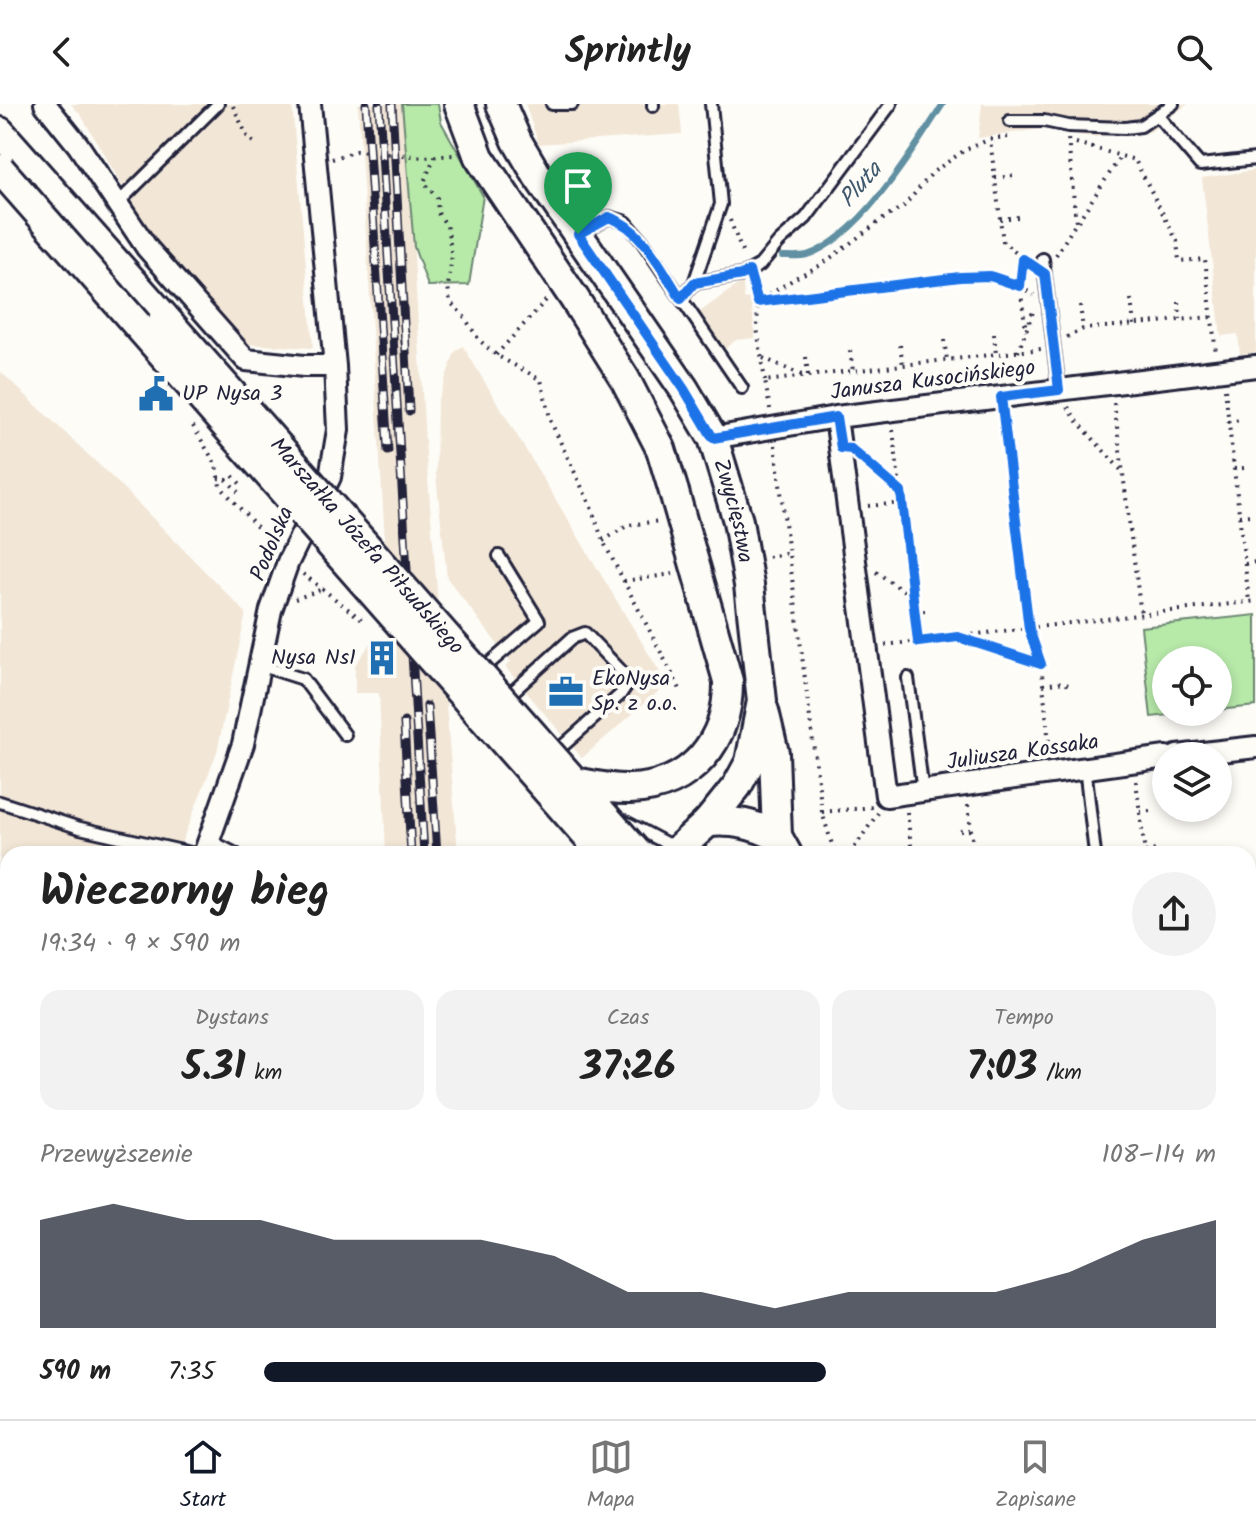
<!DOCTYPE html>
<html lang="pl">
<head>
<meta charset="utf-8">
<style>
  :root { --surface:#fff; --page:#f2f2f2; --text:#222; --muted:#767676; --line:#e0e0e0; --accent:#111827 }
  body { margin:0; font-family:Kalam,sans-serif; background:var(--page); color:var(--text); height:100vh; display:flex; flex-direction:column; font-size:30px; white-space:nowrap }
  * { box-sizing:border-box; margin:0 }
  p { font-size:26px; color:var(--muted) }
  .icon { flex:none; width:44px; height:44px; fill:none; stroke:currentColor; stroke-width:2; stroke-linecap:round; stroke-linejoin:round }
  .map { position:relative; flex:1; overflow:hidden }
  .sheet { position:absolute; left:0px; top:742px; width:1256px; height:574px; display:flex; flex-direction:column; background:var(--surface); border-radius:24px 24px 0 0; box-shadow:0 4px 12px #0003 }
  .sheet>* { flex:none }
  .fabs { position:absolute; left:1152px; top:542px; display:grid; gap:16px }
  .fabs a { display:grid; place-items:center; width:80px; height:80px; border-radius:50%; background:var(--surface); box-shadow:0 4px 12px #0003; font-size:40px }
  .pin { position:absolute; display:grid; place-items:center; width:68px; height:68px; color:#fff; margin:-82px -34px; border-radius:50% 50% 50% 0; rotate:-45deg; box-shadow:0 0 8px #0007 }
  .pin .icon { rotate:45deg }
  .round { display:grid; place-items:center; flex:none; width:84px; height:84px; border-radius:42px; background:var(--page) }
  .summary { display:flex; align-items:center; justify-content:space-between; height:136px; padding:0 40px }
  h1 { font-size:44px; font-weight:800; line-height:60px }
  .metrics { display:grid; grid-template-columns:repeat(3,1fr); gap:12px; height:136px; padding:8px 40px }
  .metrics div { display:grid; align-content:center; border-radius:20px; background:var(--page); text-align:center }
  .metrics b { font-size:40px; font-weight:800 }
  .metrics small { font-size:22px; font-weight:400 }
  .metrics p { font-size:22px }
  .chart { height:224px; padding:16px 40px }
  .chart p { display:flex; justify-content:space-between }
  .chart svg { width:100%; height:144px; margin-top:8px; fill:var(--accent); opacity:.7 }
  ul { padding:0 40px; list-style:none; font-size:26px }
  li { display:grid; grid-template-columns:128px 96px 1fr; align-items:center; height:60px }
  li i { height:20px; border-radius:10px; background:var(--accent) }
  header { display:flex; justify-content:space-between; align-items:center; height:104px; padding:0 40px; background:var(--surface); font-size:36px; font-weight:800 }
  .tabs { display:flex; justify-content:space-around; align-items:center; height:112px; border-top:2px solid var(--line); background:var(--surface); font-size:22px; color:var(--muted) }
  .tabs a { display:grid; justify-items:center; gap:4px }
  .tabs .active { color:var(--accent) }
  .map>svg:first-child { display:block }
</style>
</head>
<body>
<header><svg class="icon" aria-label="back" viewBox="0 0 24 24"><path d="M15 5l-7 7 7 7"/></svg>Sprintly<svg class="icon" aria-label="search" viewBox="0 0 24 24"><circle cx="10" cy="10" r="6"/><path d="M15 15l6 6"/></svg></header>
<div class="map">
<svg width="1256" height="1315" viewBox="0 0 1256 1315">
  <rect width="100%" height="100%" fill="#fdfcf7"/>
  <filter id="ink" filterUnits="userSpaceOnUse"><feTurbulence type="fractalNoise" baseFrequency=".0125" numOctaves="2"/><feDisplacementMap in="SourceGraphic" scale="16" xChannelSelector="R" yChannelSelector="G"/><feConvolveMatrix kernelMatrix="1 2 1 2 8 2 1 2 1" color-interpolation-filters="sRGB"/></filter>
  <g filter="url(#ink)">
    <path fill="#f2e6d6" d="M71,0H292L313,244L247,240L154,136L81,11Z
      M358,0H405L425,338L458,750H386L379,589H355V561L374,535L391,533Z
      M525,0H679L682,30L539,40Z
      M982,0H1188L1150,28L1093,33L1041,25L978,34Z
      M1256,66V248L1240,250L1238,230L1221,232L1202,74Z
      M743,177L744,195L751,194L755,234L736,236L723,246L694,212Z
      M463,242L667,580L582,654L505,563L511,558L447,474L436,371L437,298L455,248Z
      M0,267L118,379L246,509L217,648L177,750H8V762L0,760Z
      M84,1308H581L592,1315H82Z
      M711,1308H1001L996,1315H721Z"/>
    <path fill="#b7e9a9" stroke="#6c8672" stroke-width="2" d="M402,0H438L441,18L483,92L469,181L428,182L414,143Z
      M1256,511V602L1218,606V556H1166V608H1200L1151,613L1141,523Z"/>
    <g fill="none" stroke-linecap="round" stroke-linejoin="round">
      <path stroke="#6090a2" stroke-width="6" d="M782,152C790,152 800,153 807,151C860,134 914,45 943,0
        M74,1315L76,1308"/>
      <g stroke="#22223b" stroke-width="16">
        <path id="service" d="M552,0H572
          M653,0V2
          M1158,12L1200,61L1256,55
          M1010,17H1044L1068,22L1125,24L1141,22L1173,0
          M117,100L218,0
          M580,129L609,113L626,118L642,137L742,284
          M1043,155L1059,286
          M694,179L742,171L760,161L779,138L806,114L891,0
          M681,195L694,179L721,100L711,0
          M259,561L303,575L345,631
          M487,569L484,564L539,517L499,452
          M908,574L923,688
          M508,592L572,534L585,529L625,571L629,578L620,591L557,647
          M1085,663L1095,750
          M0,698L80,724L195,750
          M622,716L675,744
          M209,736L236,750
          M0,886H8
          M1248,1025H1256
          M209,1308V1315
          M288,1308V1315
          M548,1308V1315
          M101,1315L103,1308"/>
      </g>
      <g stroke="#22223b" stroke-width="26">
        <path id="minor" d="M45,0L78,41L147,144L246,256L304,262H335
          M836,313L886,692L1166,653
          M713,334L836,313L1256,262
          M1177,652L1256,643
          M204,750L243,640L271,506L288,458L330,373L338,326L335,262L310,0
          M0,1127L8,1117
          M1248,1231L1256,1213
          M1248,1300L1256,1308"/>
      </g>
      <g stroke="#22223b" stroke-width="34">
        <g id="secondary">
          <path d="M459,0L479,53L574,194L625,275L661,345L674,388"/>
          <path id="s1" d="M501,0L517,37L537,71L684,285L713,334L738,417L749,481L762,597L750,658L737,682L708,718L673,750"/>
          <path d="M0,28L164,213"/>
          <path d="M764,607L774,649L777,732L787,750"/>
          <path d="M708,718C735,716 753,720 777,732"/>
          <path d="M682,1308L688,1315"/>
          <path d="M1097,1308L1103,1315"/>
          <path d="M1133,1308L1140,1315"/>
          <path d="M1025,1315L1027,1308"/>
        </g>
      </g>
      <path stroke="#22223b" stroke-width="4" stroke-dasharray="2 6" stroke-linecap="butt" d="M233,2L247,32L256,41
        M1008,33L990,35L1003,138L1028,159
        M1076,39L1135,56L1177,137L1179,157L1205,155L1216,250
        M435,52L424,78L437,94L438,109L447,122L452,152L448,182L450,198L463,211L479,236L496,251L541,276L551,318L591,403L603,437L681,587
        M332,55L356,47L424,53L454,51
        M995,74L1013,72
        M1000,115L1018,113
        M730,116L744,153
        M1078,117L1121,52
        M1056,151L1076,119L1068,34
        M1023,155L1020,182L1026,227
        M754,180L758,198L797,173L821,161L880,117L904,102L933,68L965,46L990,35
        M1131,195L1134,221
        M1179,198L1180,215
        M1080,201L1083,225
        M994,230L996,250
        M1067,233L1083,225L1211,213
        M944,236L947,256
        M900,241L903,261
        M850,247L853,267
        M1018,248L1034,205
        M496,251L548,194
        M806,253L808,272
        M763,254L802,271
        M765,277L757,224L758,198L960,173C989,172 1010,176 1034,191
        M1225,285L1249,497
        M1114,299L1141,511
        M1068,303L1078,318L1121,366
        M770,305L765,277L1041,245
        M1003,311L1029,525L1041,560L1050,650
        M1228,318L1240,316
        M193,322L216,361L220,382L274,442
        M893,326L918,538
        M775,341L822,708L835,750
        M860,353L899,386
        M1234,365L1245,364
        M233,372L243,383
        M218,374L227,376L238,388
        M868,402L902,399
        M1239,412L1251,411
        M603,437L628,421L660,417
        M768,453L789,449
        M1245,460L1256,458
        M876,468L913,493
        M303,470L366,519
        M624,477L673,470
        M295,495L323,485
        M915,508L926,507
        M959,534L1041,560
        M885,541L1256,497
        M1043,581L1064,578L1070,583
        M1136,677L1145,750
        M968,701L974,750
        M822,708L873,703
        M907,708L912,750
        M1140,708L1151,707
        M960,727L971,726
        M1145,748L1156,746
        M850,750L878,709
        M1250,838L1256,895
        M0,943L8,946
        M1248,955L1256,964
        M1248,969L1256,968
        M0,1045H8
        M1248,1091L1256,1090"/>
      <use href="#service" stroke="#fdfcf7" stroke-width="10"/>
      <use href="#minor" stroke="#fdfcf7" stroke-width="20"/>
      <use href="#secondary" stroke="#fdfcf7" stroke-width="28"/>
      <g stroke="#22223b" stroke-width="9">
        <path id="rail" d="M366,0L388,347
          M379,0L424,750
          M392,0L405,239
          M405,228L409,307
          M427,602L437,750
          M404,618L411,750
          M447,1308V1315
          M462,1308V1315
          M482,1308V1315
          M497,1308L498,1315
          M513,1308V1315
          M528,1308V1315"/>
      </g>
      <use href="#rail" stroke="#fdfcf7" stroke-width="6" stroke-dasharray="18" stroke-linecap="butt"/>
      <g stroke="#22223b" stroke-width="34" stroke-linecap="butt">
        <g id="secondary-bridge">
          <path d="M0,65L603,750"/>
          <path id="s2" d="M164,213L638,750"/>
          <path d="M574,678C592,681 611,686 630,685C692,683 729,636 728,577L674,388"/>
        </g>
      </g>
      <use href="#secondary-bridge" stroke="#fdfcf7" stroke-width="28"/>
    </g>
  </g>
  <g fill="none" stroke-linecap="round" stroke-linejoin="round" filter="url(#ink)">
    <g stroke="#fff" stroke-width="16">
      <path id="route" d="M609,113C643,124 662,166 681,195L694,179L742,171L749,167L758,198L960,173L990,172L1020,182L1023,155L1045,170L1059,286L1001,293L1029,525L1041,560L958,533L918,538L901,388L851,345L841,344L836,313L713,334L684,285L578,130Z"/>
    </g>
    <use href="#route" stroke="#1a73e8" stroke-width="10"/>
  </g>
  <defs>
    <g id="civic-bare" transform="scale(2.76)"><path d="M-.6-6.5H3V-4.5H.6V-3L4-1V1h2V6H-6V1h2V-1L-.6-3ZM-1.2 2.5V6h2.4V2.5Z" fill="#1f6fb2" stroke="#fdfcf7" stroke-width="2.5" paint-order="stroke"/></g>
    <g id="building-bare" transform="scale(2.76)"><path d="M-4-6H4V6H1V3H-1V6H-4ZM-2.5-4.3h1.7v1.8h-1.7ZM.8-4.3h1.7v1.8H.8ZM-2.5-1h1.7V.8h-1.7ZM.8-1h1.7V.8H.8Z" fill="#1f6fb2" stroke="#fdfcf7" stroke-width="2.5" paint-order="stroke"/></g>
    <g id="office-bare" transform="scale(2.76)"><path d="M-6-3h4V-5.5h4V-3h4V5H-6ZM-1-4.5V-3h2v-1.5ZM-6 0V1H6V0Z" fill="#1f6fb2" stroke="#fdfcf7" stroke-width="2.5" paint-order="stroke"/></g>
  </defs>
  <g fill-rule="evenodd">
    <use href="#civic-bare" x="156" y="290"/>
    <use href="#building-bare" x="382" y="554"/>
    <use href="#office-bare" x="566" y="588"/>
  </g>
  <g text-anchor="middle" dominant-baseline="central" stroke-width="8" stroke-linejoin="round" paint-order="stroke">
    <g font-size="22" fill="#22223b" stroke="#fdfcf7">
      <text transform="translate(933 277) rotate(-7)">Janusza Kusocińskiego</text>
      <text stroke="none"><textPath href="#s1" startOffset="472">Zwycięstwa</textPath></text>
      <text transform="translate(273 440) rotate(-67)">Podolska</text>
      <text stroke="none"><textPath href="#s2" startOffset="306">Marszałka Józefa Piłsudskiego</textPath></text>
      <text transform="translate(1023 649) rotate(-8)">Juliusza Kossaka</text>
    </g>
    <g font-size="22" fill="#22223b" stroke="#fdfcf7" text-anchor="start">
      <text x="182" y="290">UP Nysa 3</text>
      <text x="356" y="554" text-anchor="end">Nysa Ns1</text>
      <text x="592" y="575">EkoNysa<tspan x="592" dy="25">Sp. z o.o.</tspan></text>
    </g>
    <g font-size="24" font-style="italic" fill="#41596e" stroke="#fdfcf7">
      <text transform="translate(861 81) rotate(-49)">Pluta</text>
    </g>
  </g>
</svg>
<div class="fabs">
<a><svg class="icon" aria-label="locate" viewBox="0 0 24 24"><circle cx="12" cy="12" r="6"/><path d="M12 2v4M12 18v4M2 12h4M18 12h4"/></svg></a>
<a><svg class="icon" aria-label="layers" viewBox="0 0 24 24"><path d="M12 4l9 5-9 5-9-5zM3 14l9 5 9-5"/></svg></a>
</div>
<div class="pin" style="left:578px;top:130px;background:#1e9e55"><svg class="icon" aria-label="arrive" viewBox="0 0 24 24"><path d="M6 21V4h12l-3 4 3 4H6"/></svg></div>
<section class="sheet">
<div class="summary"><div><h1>Wieczorny bieg</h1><p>19:34 · 9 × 590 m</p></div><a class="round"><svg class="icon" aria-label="share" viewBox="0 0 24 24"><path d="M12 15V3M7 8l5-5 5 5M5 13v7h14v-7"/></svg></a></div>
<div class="metrics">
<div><p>Dystans</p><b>5.31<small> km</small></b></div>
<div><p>Czas</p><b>37:26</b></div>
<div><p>Tempo</p><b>7:03<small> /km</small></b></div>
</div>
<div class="chart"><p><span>Przewyższenie</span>108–114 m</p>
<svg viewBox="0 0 160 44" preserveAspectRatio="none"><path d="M0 44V11L10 6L20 11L30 11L40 17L50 17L60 17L70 22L80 33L90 33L100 38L110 33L120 33L130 33L140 27L150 17L160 11V44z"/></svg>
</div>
<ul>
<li><b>590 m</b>7:35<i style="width:59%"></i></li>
</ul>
</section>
</div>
<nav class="tabs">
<a class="active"><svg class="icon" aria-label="home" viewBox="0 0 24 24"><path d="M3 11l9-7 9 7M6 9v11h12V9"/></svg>Start</a>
<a><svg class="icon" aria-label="map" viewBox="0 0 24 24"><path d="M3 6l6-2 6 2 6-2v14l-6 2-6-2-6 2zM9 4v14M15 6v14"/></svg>Mapa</a>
<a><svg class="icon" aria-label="saved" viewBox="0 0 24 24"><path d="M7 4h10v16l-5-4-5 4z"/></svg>Zapisane</a>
</nav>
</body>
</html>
